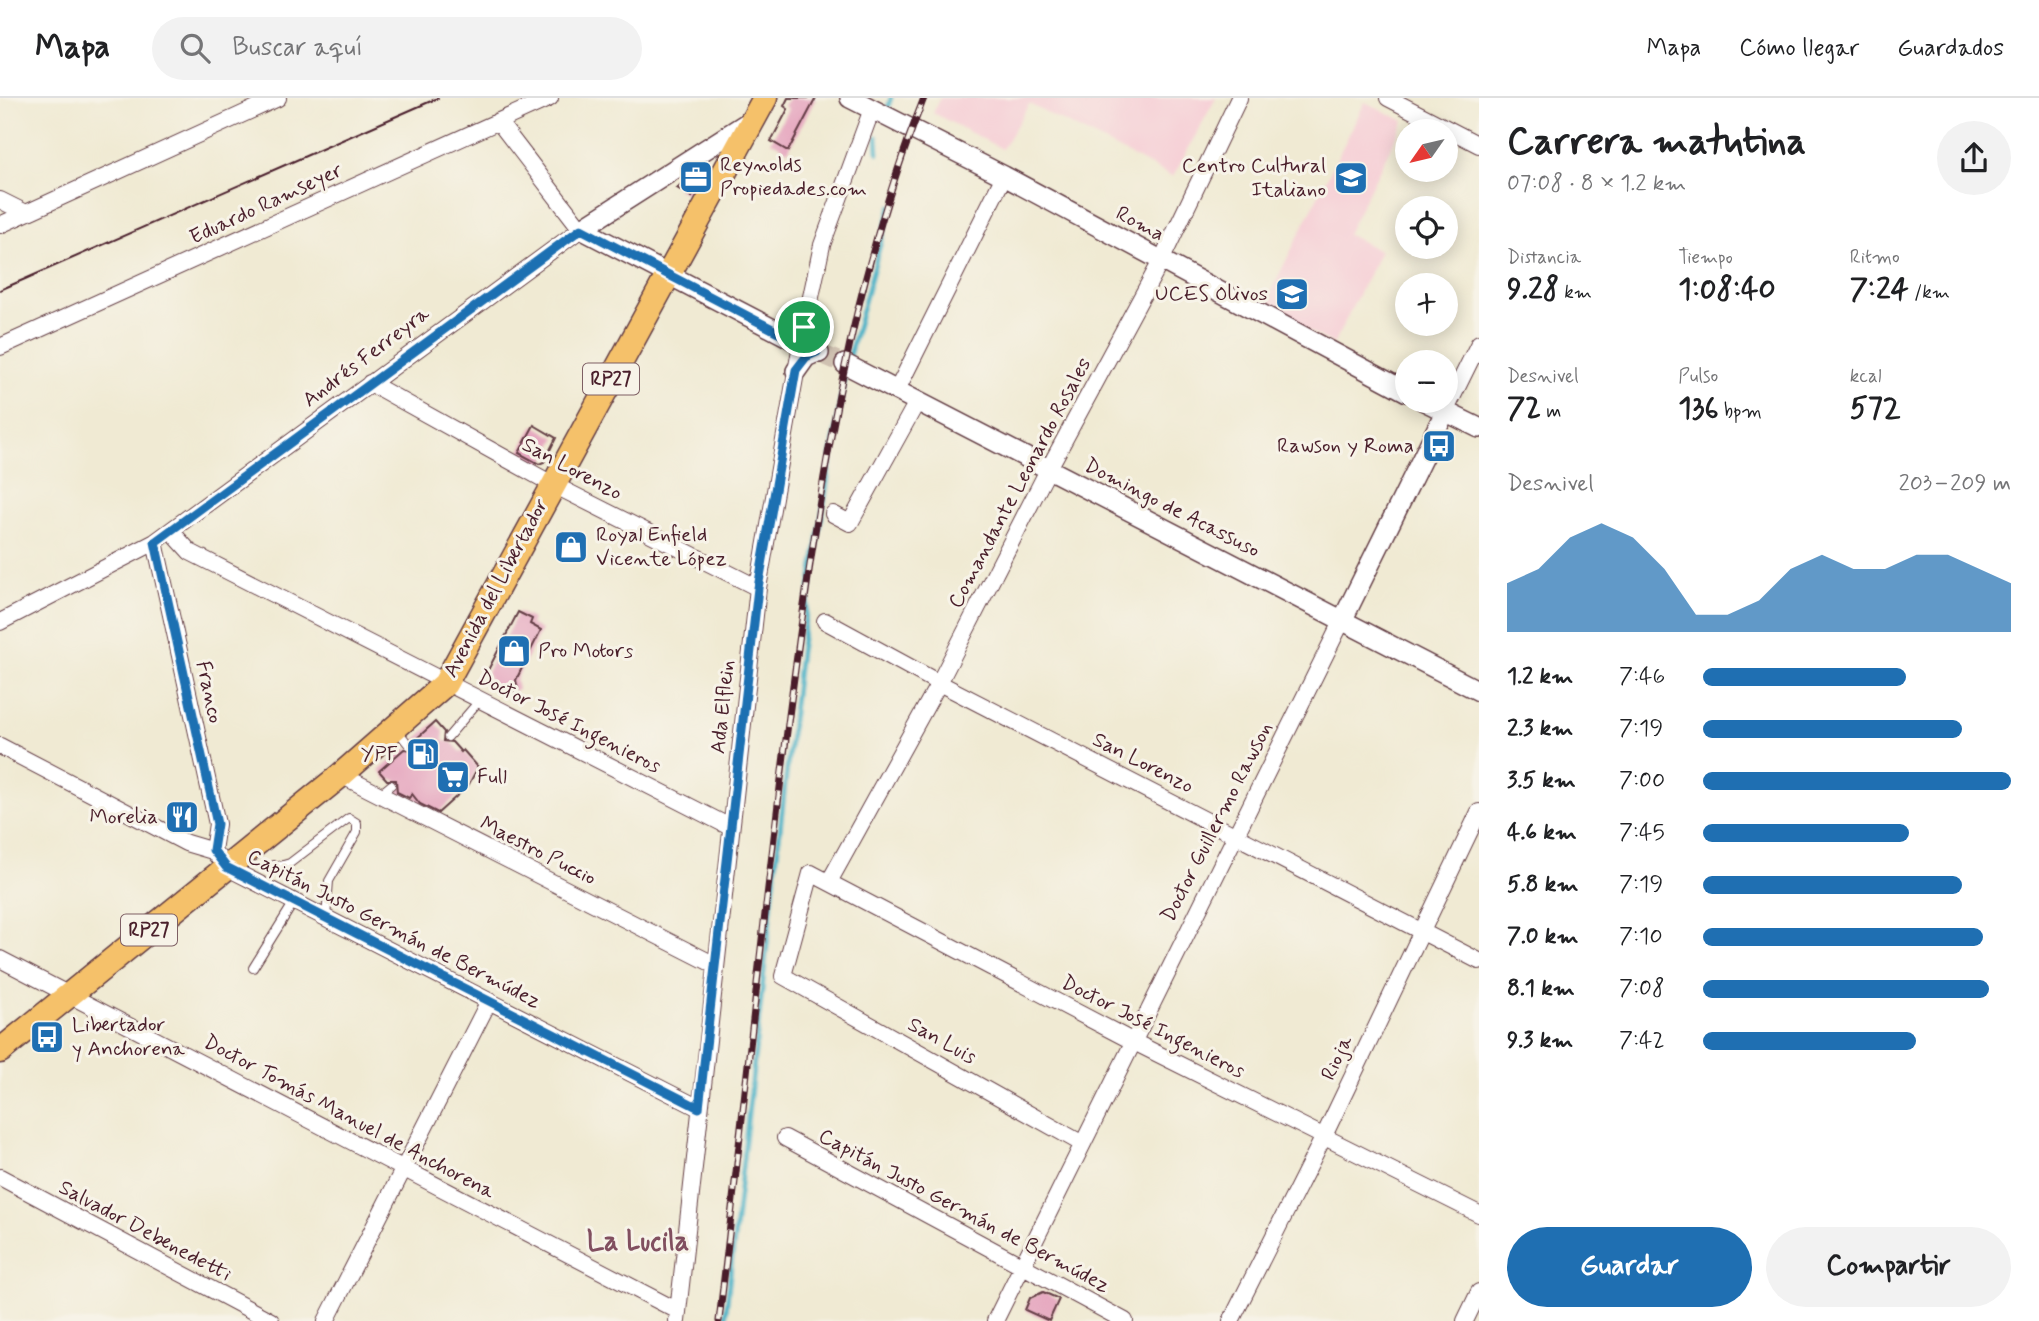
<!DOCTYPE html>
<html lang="es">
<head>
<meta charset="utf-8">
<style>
  :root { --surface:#fff; --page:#f2f2f2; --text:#202124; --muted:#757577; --line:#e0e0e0; --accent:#1f6fb2 }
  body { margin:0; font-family:Mynerve,sans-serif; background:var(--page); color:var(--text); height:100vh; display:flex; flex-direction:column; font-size:26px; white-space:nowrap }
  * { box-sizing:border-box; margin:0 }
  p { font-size:23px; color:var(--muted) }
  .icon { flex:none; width:38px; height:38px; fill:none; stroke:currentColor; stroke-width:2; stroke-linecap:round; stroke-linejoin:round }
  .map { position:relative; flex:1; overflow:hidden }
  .sheet { display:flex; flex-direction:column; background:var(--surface); width:560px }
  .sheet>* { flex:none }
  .needle { width:46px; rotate:236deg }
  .buttons { position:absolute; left:1395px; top:21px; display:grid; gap:14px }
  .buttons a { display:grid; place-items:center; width:63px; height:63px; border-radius:50%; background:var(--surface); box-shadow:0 4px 18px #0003; font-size:35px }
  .pin { position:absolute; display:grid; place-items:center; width:60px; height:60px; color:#fff; margin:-30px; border:4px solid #fff; border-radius:50%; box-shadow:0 2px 7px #0007 }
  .round { display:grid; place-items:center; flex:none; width:74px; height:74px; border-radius:37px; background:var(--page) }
  .overview { display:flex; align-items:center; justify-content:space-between; height:119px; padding:0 28px }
  h1 { font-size:38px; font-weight:700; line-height:52px }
  .stats { display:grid; grid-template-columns:repeat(3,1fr); gap:10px; height:119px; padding:7px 28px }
  .stats div { display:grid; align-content:center }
  .stats b { font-size:30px; font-weight:700 }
  .stats small { font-size:19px; font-weight:400 }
  .stats p { font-size:19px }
  .chart { height:196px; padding:14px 28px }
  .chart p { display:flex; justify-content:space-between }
  .chart svg { width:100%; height:126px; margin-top:7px; fill:var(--accent); opacity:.7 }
  .primary-button { display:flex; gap:14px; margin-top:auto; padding:14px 28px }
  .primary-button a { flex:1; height:80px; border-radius:42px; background:var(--accent); color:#fff; font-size:28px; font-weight:700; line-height:80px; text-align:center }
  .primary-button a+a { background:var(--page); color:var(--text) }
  ul { padding:0 28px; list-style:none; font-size:23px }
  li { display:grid; grid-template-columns:112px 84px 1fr; align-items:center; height:52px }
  li i { height:18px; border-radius:9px; background:var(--accent) }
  header { display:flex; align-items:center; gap:42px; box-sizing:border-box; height:98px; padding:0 35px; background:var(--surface); border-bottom:2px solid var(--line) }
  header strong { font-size:33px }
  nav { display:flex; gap:38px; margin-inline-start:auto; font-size:24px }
  .search { width:490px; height:63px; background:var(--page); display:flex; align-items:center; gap:18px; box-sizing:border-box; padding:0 24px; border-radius:38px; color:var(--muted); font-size:26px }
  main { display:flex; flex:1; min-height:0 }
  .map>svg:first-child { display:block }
</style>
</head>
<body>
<header>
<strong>Mapa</strong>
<div class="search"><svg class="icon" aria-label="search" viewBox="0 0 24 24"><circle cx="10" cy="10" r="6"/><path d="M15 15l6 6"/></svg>Buscar aquí</div>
<nav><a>Mapa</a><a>Cómo llegar</a><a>Guardados</a></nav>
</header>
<main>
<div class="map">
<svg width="1479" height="1223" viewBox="0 0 1479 1223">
  <rect width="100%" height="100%" fill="#f7f3e8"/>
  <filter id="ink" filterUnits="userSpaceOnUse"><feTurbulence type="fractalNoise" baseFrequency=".0143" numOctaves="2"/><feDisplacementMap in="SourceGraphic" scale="14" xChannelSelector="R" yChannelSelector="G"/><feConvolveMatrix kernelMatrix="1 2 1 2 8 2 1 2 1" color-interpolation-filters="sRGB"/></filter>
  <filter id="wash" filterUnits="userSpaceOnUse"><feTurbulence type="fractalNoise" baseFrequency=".00686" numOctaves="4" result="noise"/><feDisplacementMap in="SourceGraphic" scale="28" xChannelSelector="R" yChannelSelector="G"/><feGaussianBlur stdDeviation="1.57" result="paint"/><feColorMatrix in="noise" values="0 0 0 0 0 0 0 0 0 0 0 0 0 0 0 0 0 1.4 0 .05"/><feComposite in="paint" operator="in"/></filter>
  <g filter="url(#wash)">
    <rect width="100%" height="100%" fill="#f0ead3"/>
    <path fill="#f6cfd6" d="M940,0H1216L1173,79L1029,6L1002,51L933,15Z
      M1365,4L1404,23L1347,136L1380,153L1334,246L1263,209Z"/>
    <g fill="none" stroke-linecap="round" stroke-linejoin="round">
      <path stroke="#4ab3c8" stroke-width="4.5" d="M888,9L891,0
        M877,39L878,55
        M848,262L891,108
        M725,1223L800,554L845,274"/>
    </g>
    <g id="blocks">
      <path fill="#e6a8c0" d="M788,0H816L788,53L771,43L788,11L784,8Z
        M692,75L702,81L692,99L677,90Z
        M534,327L556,340L544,364L539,366L519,355Z
        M518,514L532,521L530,526L541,532L516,582L518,592L503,595L492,589L487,574Z
        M435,624L444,634L443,643L452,644L461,654L463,652L478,669L468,688L438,715L420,706L412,696L409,700L397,694L396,682H387L379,673L404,651L414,652V643Z
        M1043,1194L1059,1201L1049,1223L1025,1212L1030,1200Z"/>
    </g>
  </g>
  <g filter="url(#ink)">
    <use href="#blocks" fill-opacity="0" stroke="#633d44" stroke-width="2"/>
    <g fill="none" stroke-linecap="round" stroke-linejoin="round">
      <path stroke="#cfc1b1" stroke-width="19" stroke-dasharray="19 10" stroke-linecap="butt" d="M819,255L845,266"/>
      <g stroke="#633d44" stroke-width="10">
        <path id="service" d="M397,632L409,647
          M448,639L479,603
          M380,696L391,687
          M274,767L280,768L290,765L349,720L357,725V734L329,783L326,820
          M253,870L294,804"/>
      </g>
      <g stroke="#633d44" stroke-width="18">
        <path id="minor" d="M1388,0L1479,47
          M0,102L24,114
          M0,127L278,0
          M0,249L550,0
          M370,285L552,386L758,490
          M896,294L1004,78
          M1445,314L1479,245
          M833,416L850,425L917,304
          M171,433L190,454L730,729
          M155,444L217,726L213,753
          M825,523L939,585L1479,863
          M0,524L155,444L581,131L498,23
          M0,648L186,745L213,753L226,769L699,1010
          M341,677L715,867
          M829,784L939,585L1048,372L1161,163L1239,0
          M0,861L678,1213
          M785,1040L1125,1223
          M1081,1045L783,878L811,775L1132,943L1479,1116
          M0,1079L271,1223
          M326,1223L489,903
          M677,1223L758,490L801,246L822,147L872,11
          M995,1223L1342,523
          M1231,1223L1324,1038L1479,714
          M1465,1223L1479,1194"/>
      </g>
      <g stroke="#633d44" stroke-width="22">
        <path id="tertiary" d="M850,0L1004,78L1407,294
          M581,131L819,255
          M581,131L753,21
          M845,266L1479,593
          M796,273L806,259L817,254
          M1424,303L1479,330
          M1342,523L1445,314"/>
      </g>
      <g stroke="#633d44" stroke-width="27">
        <path id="primary" d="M0,953L341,677L445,586L765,0"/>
      </g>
      <use href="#service" stroke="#fff" stroke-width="8"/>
      <use href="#minor" stroke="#fff" stroke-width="16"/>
      <use href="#tertiary" stroke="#fff" stroke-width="19"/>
      <use href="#primary" stroke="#f5c16b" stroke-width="24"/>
      <path stroke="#4a1f2b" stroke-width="2" d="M0,192L438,0"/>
      <g stroke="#4a1f2b" stroke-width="7">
        <path id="rail" d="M719,1223C745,1004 766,784 796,565C822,373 852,181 924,0"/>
      </g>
      <use href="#rail" stroke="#f7f3e8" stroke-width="4.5" stroke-dasharray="13" stroke-linecap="butt"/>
    </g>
  </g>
  <g fill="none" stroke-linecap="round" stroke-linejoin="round" filter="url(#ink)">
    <g stroke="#fff" stroke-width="14">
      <path id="route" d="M581,131L801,246L804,229L806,242L817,254L806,259L796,272L758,490L699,1010L226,769L213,752L217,726L155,444Z"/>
    </g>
    <use href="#route" stroke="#1f6fb2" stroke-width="9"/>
  </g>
  <defs>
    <g id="office-square" transform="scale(1.75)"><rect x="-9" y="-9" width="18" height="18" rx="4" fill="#1f6fb2" stroke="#f7f3e8"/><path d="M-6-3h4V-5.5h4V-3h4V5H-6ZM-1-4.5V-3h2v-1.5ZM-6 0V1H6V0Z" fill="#fff"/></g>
    <g id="school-square" transform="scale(1.75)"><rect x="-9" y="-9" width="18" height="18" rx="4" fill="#1f6fb2" stroke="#f7f3e8"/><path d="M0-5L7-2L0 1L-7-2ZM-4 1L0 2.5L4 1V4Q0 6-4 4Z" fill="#fff"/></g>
    <g id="university-square" transform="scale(1.75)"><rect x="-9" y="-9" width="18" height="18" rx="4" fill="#1f6fb2" stroke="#f7f3e8"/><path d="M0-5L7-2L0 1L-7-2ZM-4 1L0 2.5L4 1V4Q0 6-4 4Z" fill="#fff"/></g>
    <g id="bus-square" transform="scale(1.75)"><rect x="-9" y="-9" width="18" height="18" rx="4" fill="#1f6fb2" stroke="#f7f3e8"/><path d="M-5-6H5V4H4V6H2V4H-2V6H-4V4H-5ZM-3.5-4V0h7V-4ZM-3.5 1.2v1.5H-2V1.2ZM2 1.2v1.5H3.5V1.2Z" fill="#fff"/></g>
    <g id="shop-square" transform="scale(1.75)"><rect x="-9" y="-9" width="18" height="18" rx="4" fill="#1f6fb2" stroke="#f7f3e8"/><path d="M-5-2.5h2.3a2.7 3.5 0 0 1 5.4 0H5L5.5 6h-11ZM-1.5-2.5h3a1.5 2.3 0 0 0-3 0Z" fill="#fff"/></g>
    <g id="fuel-square" transform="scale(1.75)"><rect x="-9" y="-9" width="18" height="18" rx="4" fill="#1f6fb2" stroke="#f7f3e8"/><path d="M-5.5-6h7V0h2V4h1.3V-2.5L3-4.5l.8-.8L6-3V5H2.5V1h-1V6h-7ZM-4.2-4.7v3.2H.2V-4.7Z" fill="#fff"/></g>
    <g id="supermarket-square" transform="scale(1.75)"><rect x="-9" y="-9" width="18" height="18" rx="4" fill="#1f6fb2" stroke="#f7f3e8"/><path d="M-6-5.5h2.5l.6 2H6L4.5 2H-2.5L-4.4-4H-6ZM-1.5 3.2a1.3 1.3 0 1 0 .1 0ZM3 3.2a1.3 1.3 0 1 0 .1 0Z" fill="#fff"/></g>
    <g id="restaurant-square" transform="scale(1.75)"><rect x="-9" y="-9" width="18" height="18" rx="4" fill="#1f6fb2" stroke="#f7f3e8"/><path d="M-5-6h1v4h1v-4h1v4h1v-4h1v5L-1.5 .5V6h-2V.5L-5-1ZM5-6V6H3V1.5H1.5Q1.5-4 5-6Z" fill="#fff"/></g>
  </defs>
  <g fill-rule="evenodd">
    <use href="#office-square" x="696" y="79"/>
    <use href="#school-square" x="1351" y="80"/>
    <use href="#university-square" x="1292" y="196"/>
    <use href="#bus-square" x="1439" y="348"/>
    <use href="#shop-square" x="571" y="449"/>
    <use href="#shop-square" x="514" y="553"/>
    <use href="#fuel-square" x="423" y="656"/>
    <use href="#supermarket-square" x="453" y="679"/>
    <use href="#restaurant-square" x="182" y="719"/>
    <use href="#bus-square" x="47" y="939"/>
  </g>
  <g text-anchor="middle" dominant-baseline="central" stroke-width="6" stroke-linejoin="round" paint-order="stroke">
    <g fill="#f7f3e8" stroke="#7e5f64" stroke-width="2">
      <rect x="583" y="265.5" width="56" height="31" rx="5"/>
      <rect x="121" y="816.5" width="56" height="31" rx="5"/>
    </g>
    <g font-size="19" font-weight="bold" fill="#4a1f2b">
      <text x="611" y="281">RP27</text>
      <text x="149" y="832">RP27</text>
    </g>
    <g font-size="21" fill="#4a1f2b" stroke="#f7f3e8" text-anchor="start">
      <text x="720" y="67">Reynolds<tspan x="720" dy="24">Propiedades.com</tspan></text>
      <text x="1326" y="68" text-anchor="end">Centro Cultural<tspan x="1326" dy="24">Italiano</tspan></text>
      <text x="1268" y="196" text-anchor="end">UCES Olivos</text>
      <text x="1414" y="348" text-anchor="end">Rawson y Roma</text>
      <text x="596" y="437">Royal Enfield<tspan x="596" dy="24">Vicente López</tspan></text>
      <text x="538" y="553">Pro Motors</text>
      <text x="398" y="656" text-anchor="end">YPF</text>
      <text x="477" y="679">Full</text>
      <text x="158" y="719" text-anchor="end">Morelia</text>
      <text x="72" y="927">Libertador<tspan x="72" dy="24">y Anchorena</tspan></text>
    </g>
    <g font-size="21" fill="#4a1f2b" stroke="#f7f3e8">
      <text transform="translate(266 106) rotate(-25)">Eduardo Ramseyer</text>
      <text transform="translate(1140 126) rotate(28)">Roma</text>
      <text transform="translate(366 259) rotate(-37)">Andrés Ferreyra</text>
      <text transform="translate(572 371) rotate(28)">San Lorenzo</text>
      <text transform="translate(1020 385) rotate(-62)">Comandante Leonardo Rosales</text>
      <text transform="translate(1172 410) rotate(27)">Domingo de Acassuso</text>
      <text transform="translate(496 490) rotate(-62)">Avenida del Libertador</text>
      <text transform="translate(209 594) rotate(78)">Franco</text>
      <text transform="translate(723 609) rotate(-84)">Ada Elflein</text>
      <text transform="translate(569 624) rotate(27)">Doctor José Ingenieros</text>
      <text transform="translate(1143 665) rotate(27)">San Lorenzo</text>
      <text transform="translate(1217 724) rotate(-63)">Doctor Guillermo Rawson</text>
      <text transform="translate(538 753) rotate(27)">Maestro Puccio</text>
      <text transform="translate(394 831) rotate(27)">Capitán Justo Germán de Bermúdez</text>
      <text transform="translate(1153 929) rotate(27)">Doctor José Ingenieros</text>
      <text transform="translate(942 943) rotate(29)">San Luis</text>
      <text transform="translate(1337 960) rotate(-65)">Rioja</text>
      <text transform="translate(349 1019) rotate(28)">Doctor Tomás Manuel de Anchorena</text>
      <text transform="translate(964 1113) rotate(28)">Capitán Justo Germán de Bermúdez</text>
      <text transform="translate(145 1133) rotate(28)">Salvador Debenedetti</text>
    </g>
    <g font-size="28" font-weight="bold" fill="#814f5f" stroke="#f7f3e8">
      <text x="638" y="1144">La Lucila</text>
    </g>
  </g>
</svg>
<div class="buttons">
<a><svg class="needle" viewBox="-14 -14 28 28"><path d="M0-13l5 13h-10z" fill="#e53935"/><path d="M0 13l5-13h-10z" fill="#757577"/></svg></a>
<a><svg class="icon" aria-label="locate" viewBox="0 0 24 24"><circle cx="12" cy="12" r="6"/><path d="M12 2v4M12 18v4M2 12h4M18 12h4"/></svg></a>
<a>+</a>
<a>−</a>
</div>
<div class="pin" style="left:804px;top:229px;background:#1e9e55"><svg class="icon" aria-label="arrive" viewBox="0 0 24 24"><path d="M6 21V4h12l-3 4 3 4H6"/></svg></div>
</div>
<section class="sheet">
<div class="overview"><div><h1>Carrera matutina</h1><p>07:08 · 8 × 1.2 km</p></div><a class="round"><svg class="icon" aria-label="share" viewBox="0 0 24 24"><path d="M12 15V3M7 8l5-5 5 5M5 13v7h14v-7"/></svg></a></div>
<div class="stats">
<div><p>Distancia</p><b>9.28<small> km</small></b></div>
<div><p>Tiempo</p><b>1:08:40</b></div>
<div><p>Ritmo</p><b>7:24<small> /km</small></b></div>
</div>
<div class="stats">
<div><p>Desnivel</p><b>72<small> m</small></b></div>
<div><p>Pulso</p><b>136<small> bpm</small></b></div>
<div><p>kcal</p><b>572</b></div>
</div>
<div class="chart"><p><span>Desnivel</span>203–209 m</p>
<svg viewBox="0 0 160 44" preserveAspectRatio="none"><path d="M0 44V27L10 22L20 11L30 6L40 11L50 22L60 38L70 38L80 33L90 22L100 17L110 22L120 22L130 17L140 17L150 22L160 27V44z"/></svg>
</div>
<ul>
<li><b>1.2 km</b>7:46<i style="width:66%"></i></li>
<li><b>2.3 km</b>7:19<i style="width:84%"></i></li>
<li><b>3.5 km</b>7:00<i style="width:100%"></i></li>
<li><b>4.6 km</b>7:45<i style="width:67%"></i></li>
<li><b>5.8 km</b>7:19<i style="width:84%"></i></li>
<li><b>7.0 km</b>7:10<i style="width:91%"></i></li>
<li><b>8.1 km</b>7:08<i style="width:93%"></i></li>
<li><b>9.3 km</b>7:42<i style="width:69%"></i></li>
</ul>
<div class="primary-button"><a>Guardar</a><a>Compartir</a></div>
</section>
</main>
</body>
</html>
